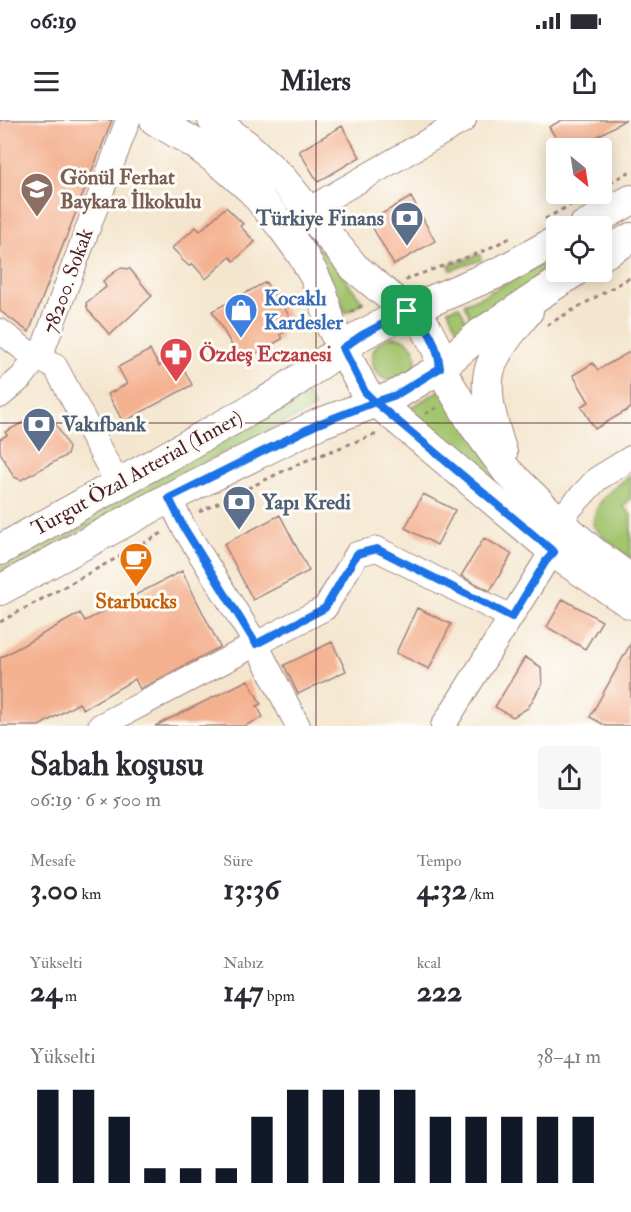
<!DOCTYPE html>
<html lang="tr">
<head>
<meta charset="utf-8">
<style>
  :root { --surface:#fff; --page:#f7f7f7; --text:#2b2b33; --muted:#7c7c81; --accent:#111827 }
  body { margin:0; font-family:"IM FELL Double Pica",serif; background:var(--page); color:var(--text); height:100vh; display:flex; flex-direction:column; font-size:22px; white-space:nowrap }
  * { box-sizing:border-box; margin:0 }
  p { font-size:20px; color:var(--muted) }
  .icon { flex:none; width:33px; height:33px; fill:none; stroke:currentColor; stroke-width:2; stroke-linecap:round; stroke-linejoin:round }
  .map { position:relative; height:606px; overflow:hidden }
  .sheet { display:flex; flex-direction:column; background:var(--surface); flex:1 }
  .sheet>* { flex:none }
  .needle { width:39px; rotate:150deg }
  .buttons { position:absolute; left:546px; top:18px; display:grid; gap:12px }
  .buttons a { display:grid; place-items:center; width:66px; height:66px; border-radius:6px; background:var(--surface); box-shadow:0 3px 15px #0003; font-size:30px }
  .pin { position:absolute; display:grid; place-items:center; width:51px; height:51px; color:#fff; margin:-26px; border-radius:12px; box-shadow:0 3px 9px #0006 }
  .round { display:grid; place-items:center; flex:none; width:63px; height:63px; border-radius:6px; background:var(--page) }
  .summary { display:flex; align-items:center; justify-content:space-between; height:102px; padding:0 30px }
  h1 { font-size:33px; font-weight:800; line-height:45px }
  .figures { display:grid; grid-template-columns:repeat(3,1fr); gap:9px; height:102px; padding:6px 30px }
  .figures div { display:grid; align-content:center }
  .figures b { font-size:30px; font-weight:800 }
  .figures small { font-size:16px; font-weight:400 }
  .figures p { font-size:16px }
  .chart { height:168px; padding:12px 30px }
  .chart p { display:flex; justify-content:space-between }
  .chart svg { width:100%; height:108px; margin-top:6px; stroke:var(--accent); stroke-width:6 }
  .status { display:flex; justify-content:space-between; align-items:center; height:42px; padding:0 30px; background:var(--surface); direction:ltr }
  .status svg { height:16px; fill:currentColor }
  header { display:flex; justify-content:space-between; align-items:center; height:78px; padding:0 30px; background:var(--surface); font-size:27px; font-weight:800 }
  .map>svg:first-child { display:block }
</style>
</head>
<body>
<div class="status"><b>06:19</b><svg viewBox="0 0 49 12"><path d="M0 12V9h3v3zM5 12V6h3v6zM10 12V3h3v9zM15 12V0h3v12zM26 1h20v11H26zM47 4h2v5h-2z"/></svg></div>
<header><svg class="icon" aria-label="menu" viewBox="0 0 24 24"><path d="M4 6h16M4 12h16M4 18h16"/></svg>Milers<svg class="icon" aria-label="share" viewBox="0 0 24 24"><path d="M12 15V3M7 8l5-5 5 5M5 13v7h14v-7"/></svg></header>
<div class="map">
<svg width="631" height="606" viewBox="0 0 631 606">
  <rect width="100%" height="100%" fill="#fdfcf7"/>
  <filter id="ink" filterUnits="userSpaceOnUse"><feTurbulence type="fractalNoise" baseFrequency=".0167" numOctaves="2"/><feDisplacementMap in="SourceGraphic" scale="12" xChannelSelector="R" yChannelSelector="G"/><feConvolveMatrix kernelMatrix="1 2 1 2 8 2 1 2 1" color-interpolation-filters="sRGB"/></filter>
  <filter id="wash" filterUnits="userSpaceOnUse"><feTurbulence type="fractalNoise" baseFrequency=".008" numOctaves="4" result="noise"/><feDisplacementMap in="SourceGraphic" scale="24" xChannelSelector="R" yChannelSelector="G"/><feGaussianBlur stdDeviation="1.35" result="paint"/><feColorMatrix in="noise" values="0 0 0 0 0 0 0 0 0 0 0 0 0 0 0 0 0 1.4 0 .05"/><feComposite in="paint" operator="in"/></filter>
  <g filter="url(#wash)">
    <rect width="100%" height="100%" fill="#f4e6ce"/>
    <path fill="#a3c56e" stroke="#76724c" stroke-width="1.5" d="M177,0C227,0 331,142 363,182L346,193L329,162Z
      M480,134L481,140L451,150L449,145Z
      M556,136V148L473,203L464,184L485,175Z
      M459,186L469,206L459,213L448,190Z
      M372 239a22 22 0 1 1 44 0a22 22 0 1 1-44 0Z
      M305,270L315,288L173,358L0,457V447L170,350Z
      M440,270L576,430L405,291Z
      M631,355V378L623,387L631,394V438L604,418L593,405C594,381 613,368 631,355Z"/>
    <g id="blocks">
      <path fill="#f4b190" d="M0,0H112L29,212L0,191Z
        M562,0H625L578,28H562L549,7Z
        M342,6L360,37L318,62L299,31Z
        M411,77L435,121L394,145L369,101Z
        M226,87L243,104L240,106L255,122L234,141L230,137L206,159L192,143L189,146L181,139V137L172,128L196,107L200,111Z
        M120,148L130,149L152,176L110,215L88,190L86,183L106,167L103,161Z
        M266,162L271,172L273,171L292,200L288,209L280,215L282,219L257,233L237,234L212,191Z
        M150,230L159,246L177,236L192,265L123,302L108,274L127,264L118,247Z
        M631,231V288L595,309L581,286L589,282L573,255L593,243L598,250Z
        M50,293L69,328L67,335L21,360L14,357L0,332V319L7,315L5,312L35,296L37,300Z
        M423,374L455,390L437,425L405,408Z
        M280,395L309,451L253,480L224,424Z
        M484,418L512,434L490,471L461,456Z
        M182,451L220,527L140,569L135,559L83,589L79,583L39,606H0V538L80,493L85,501Z
        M563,479L602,501L585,529L547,507Z
        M417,488L451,504L429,549L396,533Z
        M332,522L346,551L298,574L284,545Z
        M631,523V606H606L590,597Z
        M525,537L541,547L542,564L528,588L513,597L495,587Z
        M248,560L261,584L257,586L263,597L245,606H155Z"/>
    </g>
  </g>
  <g filter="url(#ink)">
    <use href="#blocks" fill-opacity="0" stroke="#9f827c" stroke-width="1.5"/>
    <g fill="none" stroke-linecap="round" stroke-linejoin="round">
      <g stroke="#9f827c" stroke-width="26">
        <path id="minor" d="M308,90L464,0
          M0,211L37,239L55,246L118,364
          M0,276L22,257L43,229L128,0
          M169,378L183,406L256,524L298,606
          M558,401L597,359L631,338
          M100,606L325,488L357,434L377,429L511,497
          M443,606L546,441L554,432"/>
      </g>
      <g stroke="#9f827c" stroke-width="32">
        <path id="major" d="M155,0L194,23L227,48L253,71L283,108L302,134L314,155L322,173L331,206L365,272L563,439L631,484
          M213,0L247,26L283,60L354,147L407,191L422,200L438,231L440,248L473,304L507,351L558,401L592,431L631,460
          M584,106L631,80
          M602,135L631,118
          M502,333C495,310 486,284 488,259C490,234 513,210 528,191
          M0,430L275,276L362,215L407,191L502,151L556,121
          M0,470L169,378L261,332L318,304L396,275L440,248L481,213L574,152"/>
      </g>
      <path stroke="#9f827c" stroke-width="3" stroke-dasharray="4.5 4.5" stroke-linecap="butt" d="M602,67L631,51
        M545,99L590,74
        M406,161L409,158L479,133L510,118
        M350,192L363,185
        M547,205L631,157
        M425,294L438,287
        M199,392L300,343L373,315H380
        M0,502L164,412"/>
      <use href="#minor" stroke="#fff" stroke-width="24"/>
      <use href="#major" stroke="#fff" stroke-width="30"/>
    </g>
  </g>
  <g fill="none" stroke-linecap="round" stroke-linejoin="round" filter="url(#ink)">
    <g stroke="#fff" stroke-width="12">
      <path id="route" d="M407,191L362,215L343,228L365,272L375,282L318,304L169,378L183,406L256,524L325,488L357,434L377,429L512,497L546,441L554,432L375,282L396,275L440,248C437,223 428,204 407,191"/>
    </g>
    <use href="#route" stroke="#1a73e8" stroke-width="8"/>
  </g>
  <path fill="none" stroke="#4a1f2b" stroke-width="1.5" stroke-opacity="0.55" d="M316,0V606M0,303H631"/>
  <defs>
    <g id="school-pin" transform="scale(1.725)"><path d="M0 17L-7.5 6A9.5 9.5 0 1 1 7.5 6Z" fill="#8d6e63" stroke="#fdfcf7"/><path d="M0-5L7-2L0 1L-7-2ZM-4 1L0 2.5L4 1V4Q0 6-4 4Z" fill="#fff"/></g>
    <g id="bank-pin" transform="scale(1.725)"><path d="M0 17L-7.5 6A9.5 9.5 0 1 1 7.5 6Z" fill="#5c6f8a" stroke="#fdfcf7"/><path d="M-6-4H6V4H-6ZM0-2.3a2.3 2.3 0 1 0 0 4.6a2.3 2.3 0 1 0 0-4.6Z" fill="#fff"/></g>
    <g id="shop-pin" transform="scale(1.725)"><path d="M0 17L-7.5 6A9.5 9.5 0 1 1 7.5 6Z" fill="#3f7fe0" stroke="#fdfcf7"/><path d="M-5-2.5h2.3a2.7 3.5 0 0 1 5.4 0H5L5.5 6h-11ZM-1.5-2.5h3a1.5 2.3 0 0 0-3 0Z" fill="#fff"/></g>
    <g id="pharmacy-pin" transform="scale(1.725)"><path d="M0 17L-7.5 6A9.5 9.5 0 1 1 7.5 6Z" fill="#e0444e" stroke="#fdfcf7"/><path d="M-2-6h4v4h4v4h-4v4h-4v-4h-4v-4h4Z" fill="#fff"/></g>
    <g id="cafe-pin" transform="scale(1.725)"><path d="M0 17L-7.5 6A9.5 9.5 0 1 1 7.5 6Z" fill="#e8710a" stroke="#fdfcf7"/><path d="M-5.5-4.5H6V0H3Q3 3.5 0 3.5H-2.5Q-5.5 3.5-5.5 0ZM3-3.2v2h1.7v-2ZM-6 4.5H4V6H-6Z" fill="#fff"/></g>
  </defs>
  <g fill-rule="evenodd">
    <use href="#school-pin" x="37" y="69"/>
    <use href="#bank-pin" x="407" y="98"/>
    <use href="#shop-pin" x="241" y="190"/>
    <use href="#pharmacy-pin" x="176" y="234"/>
    <use href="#bank-pin" x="39" y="304"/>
    <use href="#bank-pin" x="239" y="382"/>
    <use href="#cafe-pin" x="136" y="439"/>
  </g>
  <g text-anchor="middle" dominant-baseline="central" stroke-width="6" stroke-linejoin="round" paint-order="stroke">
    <g font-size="21" font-weight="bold" fill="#785e54" stroke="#fdfcf7" text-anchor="start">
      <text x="60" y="57">Gönül Ferhat<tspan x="60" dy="24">Baykara İlkokulu</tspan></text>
    </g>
    <g font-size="21" font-weight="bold" fill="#4e5e75" stroke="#fdfcf7" text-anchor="start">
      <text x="384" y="98" text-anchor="end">Türkiye Finans</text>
      <text x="62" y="304">Vakıfbank</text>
      <text x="262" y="382">Yapı Kredi</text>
    </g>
    <g font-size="21" fill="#4a1f2b" stroke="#fdfcf7">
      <text transform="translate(68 161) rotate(-70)">78200. Sokak</text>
      <text transform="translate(137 353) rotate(-29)">Turgut Özal Arterial (Inner)</text>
    </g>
    <g font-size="21" font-weight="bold" fill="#366cbe" stroke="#fdfcf7" text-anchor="start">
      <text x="264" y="178">Kocaklı<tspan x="264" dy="24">Kardesler</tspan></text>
    </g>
    <g font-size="21" font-weight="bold" fill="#be3a42" stroke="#fdfcf7" text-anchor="start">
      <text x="199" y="234">Özdeş Eczanesi</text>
    </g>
    <g font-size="21" font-weight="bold" fill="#c56008" stroke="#fdfcf7">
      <text x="136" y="481">Starbucks</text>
    </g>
  </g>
</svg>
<div class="buttons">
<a><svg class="needle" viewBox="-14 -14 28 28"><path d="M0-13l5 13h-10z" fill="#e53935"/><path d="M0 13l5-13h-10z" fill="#7c7c81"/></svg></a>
<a><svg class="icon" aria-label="locate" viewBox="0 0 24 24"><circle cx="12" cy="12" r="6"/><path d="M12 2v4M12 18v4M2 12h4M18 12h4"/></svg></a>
</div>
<div class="pin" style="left:407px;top:191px;background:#1e9e55"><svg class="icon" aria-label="arrive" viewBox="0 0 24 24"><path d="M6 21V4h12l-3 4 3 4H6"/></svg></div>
</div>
<section class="sheet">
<div class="summary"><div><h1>Sabah koşusu</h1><p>06:19 · 6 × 500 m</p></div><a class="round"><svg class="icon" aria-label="share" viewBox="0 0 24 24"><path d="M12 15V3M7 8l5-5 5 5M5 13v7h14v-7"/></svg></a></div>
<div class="figures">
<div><p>Mesafe</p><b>3.00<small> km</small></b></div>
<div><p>Süre</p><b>13:36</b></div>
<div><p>Tempo</p><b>4:32<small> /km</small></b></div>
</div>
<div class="figures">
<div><p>Yükselti</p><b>24<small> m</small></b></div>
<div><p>Nabız</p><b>147<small> bpm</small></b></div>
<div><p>kcal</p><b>222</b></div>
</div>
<div class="chart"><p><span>Yükselti</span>38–41 m</p>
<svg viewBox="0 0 160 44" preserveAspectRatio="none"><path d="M5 44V6M15 44V6M25 44V17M35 44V38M45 44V38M55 44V38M65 44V17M75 44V6M85 44V6M95 44V6M105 44V6M115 44V17M125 44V17M135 44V17M145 44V17M155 44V17"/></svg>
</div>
</section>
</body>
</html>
